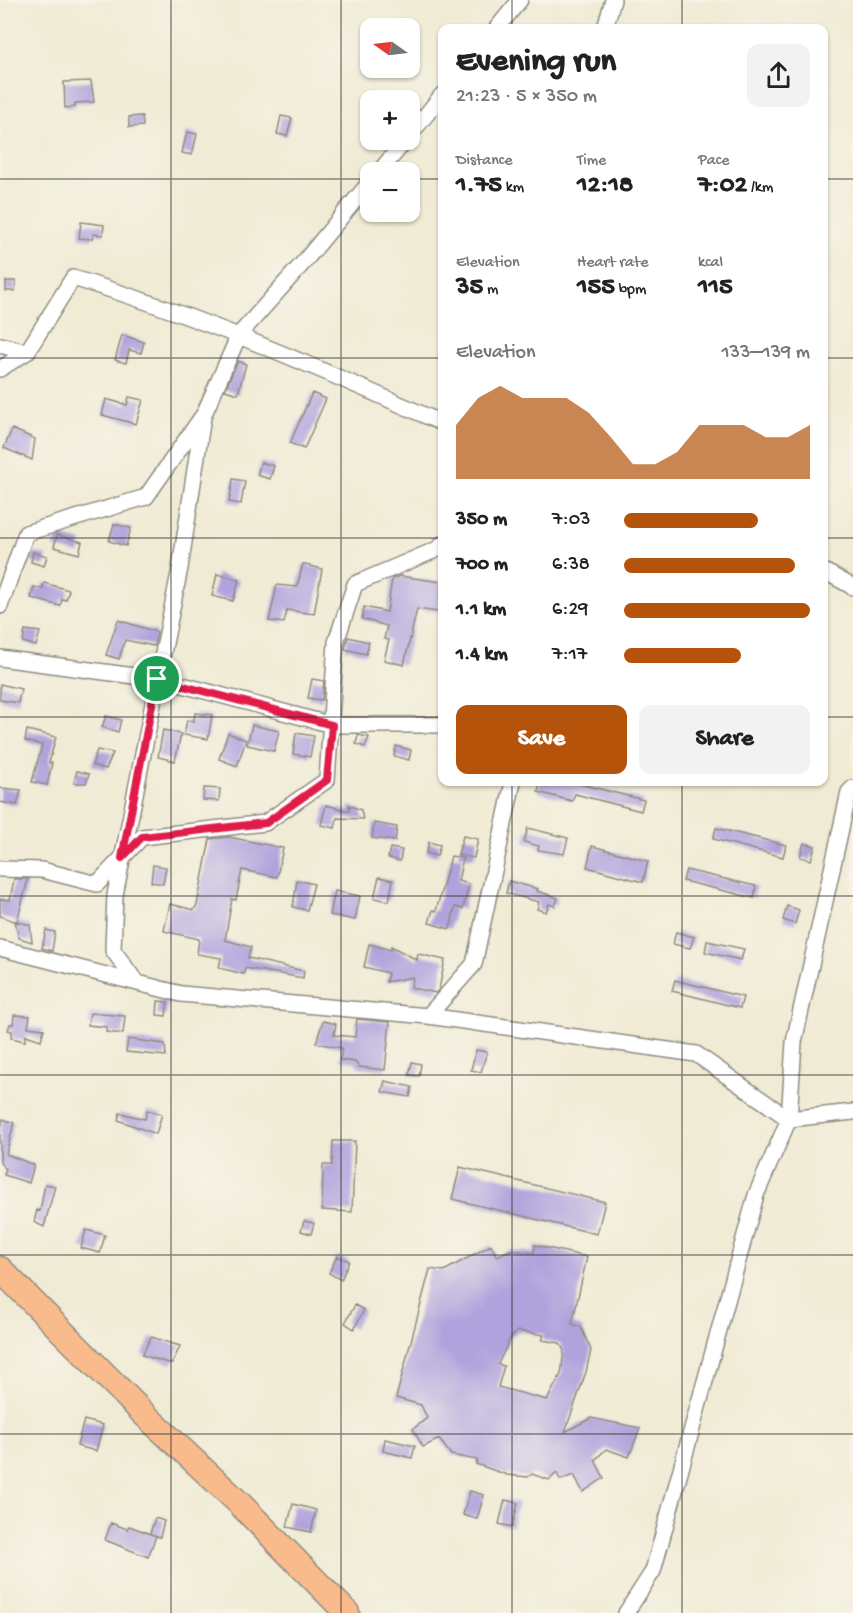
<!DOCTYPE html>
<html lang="en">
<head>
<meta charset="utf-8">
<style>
  :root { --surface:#fff; --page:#f2f2f2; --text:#222; --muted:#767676; --accent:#b45309 }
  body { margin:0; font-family:"Gochi Hand",sans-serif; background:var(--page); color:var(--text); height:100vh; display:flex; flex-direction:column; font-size:22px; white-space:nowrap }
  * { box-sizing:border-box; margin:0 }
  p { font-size:20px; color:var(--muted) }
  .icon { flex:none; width:33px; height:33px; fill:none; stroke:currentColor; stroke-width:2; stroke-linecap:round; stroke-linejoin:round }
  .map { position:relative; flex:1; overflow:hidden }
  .panel { position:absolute; left:438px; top:24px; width:390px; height:762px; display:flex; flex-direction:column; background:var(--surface); border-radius:12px; box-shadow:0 2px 4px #0004 }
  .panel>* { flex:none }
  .needle { width:39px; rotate:284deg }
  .buttons { position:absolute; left:360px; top:18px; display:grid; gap:12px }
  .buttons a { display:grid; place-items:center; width:60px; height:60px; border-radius:12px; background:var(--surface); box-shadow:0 2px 4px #0004; font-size:30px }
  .pin { position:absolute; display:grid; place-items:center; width:51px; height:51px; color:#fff; margin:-26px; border:3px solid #fff; border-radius:50%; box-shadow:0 2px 6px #0007 }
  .round { display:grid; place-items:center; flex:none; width:63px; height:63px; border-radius:12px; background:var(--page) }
  .overview { display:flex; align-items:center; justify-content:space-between; height:102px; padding:0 18px }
  h1 { font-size:33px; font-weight:800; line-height:45px }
  .figures { display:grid; grid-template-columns:repeat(3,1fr); gap:9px; height:102px; padding:6px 18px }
  .figures div { display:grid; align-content:center }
  .figures b { font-size:26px; font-weight:800 }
  .figures small { font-size:16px; font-weight:400 }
  .figures p { font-size:16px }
  .chart { height:168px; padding:12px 18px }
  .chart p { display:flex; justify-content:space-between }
  .chart svg { width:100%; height:108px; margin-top:6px; fill:var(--accent); opacity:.7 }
  .primary-button { display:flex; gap:12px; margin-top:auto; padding:12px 18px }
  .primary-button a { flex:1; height:69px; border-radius:12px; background:var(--accent); color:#fff; font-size:24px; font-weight:800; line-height:69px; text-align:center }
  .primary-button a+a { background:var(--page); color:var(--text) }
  ul { padding:0 18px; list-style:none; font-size:20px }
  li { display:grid; grid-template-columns:96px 72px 1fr; align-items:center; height:45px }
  li i { height:15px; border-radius:8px; background:var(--accent) }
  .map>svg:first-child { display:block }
</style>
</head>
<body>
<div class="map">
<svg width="853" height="1613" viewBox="0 0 853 1613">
  <rect width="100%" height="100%" fill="#f7f3e8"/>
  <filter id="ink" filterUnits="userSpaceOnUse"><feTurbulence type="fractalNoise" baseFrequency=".0167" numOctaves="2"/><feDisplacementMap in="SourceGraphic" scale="12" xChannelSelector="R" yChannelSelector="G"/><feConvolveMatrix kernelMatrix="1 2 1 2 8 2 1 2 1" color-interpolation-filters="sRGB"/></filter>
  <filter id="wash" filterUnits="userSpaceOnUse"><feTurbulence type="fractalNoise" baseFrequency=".008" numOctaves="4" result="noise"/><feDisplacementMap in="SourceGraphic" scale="24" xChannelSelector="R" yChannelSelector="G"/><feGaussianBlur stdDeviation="1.35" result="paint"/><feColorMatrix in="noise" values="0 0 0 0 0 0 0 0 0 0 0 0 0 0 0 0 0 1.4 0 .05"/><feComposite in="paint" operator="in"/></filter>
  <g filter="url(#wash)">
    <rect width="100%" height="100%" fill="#f0ebd4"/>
    <g id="blocks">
      <path fill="#afa2dd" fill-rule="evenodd" d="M91,81L94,102L75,103V107L65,108L64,82Z
        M142,116L143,126L129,127V117Z
        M281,116L292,118L287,136L277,134Z
        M187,132L197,134L192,155L182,153Z
        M81,222L104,225L103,235L93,234V239L79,238Z
        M6,281H16L15,291H6Z
        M122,335L144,342L141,353L129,350L126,363L115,360Z
        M238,361L246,364L238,394L225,390Z
        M312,393L326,399L304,449L290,443Z
        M129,397L143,400L136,424L102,415L106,399L127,405Z
        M12,429L35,439L32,460L4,448Z
        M261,462L274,466L270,479L257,475Z
        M233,479L245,481L241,504L229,502Z
        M114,524L131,528L126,546L109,541Z
        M57,535L82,542L79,554L54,547Z
        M33,552L47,556L44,566L31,562Z
        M303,564L322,569L314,614L287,610L284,623L269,621L277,585L297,587Z
        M217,574L239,580L233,601L212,596Z
        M399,576L442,582L438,612L417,609L404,665L384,660L389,640L384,639L387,626L362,619L364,607L387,612L392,579Z
        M44,583L69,590L66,600L62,599L60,606L31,598L34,587L42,589Z
        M118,620L157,632L154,646L125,640L119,659L106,655Z
        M25,630L40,632L36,646L23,642Z
        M348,637L369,642L366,654L345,649Z
        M312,679L324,681L322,700L308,698Z
        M0,684L21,689L18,703L0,700Z
        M195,713L212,715L208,739L184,735L187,720L194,721Z
        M106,716L121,720L118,732L102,727Z
        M252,725L279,731L274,751L247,745Z
        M27,730L56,737L49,763H52L47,785L32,782L42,745L25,741Z
        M163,730L181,734L175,761L158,757Z
        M228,733L246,740L237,766L219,759Z
        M296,733L314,736L310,757L293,754Z
        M358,735L369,737L365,747L356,744Z
        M396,746L411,750L409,760L394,756Z
        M97,750L113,753L106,769L92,765Z
        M77,771L89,774L86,783H74Z
        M540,782H572L644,800L641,811L575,794L572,801L538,792Z
        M0,788L21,790L17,805L0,802Z
        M204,788L220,789L219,801L203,800Z
        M326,805L349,811V805L361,810L363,819L337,818L335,828L321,825Z
        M374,823L397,827L395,841L372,838Z
        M528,828L568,838L564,854L538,850L539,846L524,842Z
        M716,828L786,845L783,857L713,839Z
        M463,836L478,839L474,858L458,855Z
        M229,837L283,848L277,877L242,870L236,900L232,899L225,940L251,947L248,958L304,971L303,978L245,968L244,974L219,968L221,958L197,954L199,939L164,931L170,904L194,910L197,905L210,839Z
        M429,842L440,845L437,856L426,853Z
        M804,843L815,846L811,860L800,857Z
        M592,846L648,861L643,882L587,867Z
        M390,848L402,850L400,861L388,858Z
        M451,856L463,858L458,881L469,884L463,909L455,907L450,929L429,923L433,910L436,911Z
        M153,865L166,867L163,884L151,882Z
        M686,870L756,886L754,898L683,881Z
        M379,877L393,880L389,901L374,898Z
        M14,879H28L17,922L0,916V899L10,900Z
        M297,880L314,884L307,910L293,907Z
        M509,881L538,889L537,891L558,898L555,906L549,904L546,912L537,909L539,902L506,893Z
        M335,891L360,896L355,920L330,915Z
        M787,906L799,910L795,924L783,920Z
        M15,921L30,925L32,942L19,938Z
        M46,930L55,932L52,951L42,948Z
        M676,932L694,937L690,948L673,944Z
        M707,941L744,949L741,960L705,952Z
        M369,944L391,950V946L417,960L418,954L445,960L439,989L436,993L411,988L413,977L386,982L388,973L364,967Z
        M675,980L743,997L740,1008L672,991Z
        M158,1001L168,1002L166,1016L157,1015Z
        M90,1013L125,1016L123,1034L106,1032L107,1027L88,1025Z
        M14,1015L30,1016L28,1027L44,1029L41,1040L26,1035L25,1041L11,1038L12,1031L8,1030L10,1024H13Z
        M357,1019L390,1022L385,1070L359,1067L355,1062L340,1060L342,1048L316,1043L323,1021L336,1024L334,1035L355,1037Z
        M128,1039L165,1044L166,1056L126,1052Z
        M476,1050L487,1052L481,1072L471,1070Z
        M412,1062L421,1064L419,1076L409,1075Z
        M385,1081L412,1087L410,1097L382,1092Z
        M147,1110L162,1114L156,1134L118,1120L120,1113L145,1119Z
        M3,1119L14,1123L6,1154L34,1165L29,1183L4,1175L6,1169L0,1163V1131Z
        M333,1141H355L352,1212L322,1210L323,1165H332Z
        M460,1167L605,1202L597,1234L452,1199Z
        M45,1184L55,1186L44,1227L34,1222L37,1210L40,1211Z
        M304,1221L314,1223L311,1234L301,1231Z
        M86,1230L105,1235L100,1253L81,1248Z
        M491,1245L497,1256L510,1250L534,1253L535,1245L587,1257L572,1324L581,1327L591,1350L586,1372L565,1432L591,1418L640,1428L629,1457L606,1449L595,1460L604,1478L583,1492L574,1475L560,1480L557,1473L549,1480L532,1474L528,1477L507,1475L476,1464L477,1460L451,1455L439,1439L423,1447L413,1429L427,1418L421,1405L396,1398L430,1269L444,1271ZM518,1331L544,1335L542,1340L560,1343L564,1351L561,1374L547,1400L498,1387L504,1366L498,1364L511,1337Z
        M337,1256L349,1261L341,1280L329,1273Z
        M355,1305L364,1310L354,1329L345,1323Z
        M151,1337L180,1346L172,1364L142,1355Z
        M84,1420L103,1425L96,1451L77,1446Z
        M385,1439L415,1446L412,1458L383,1451Z
        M470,1491L484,1495L477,1519L463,1515Z
        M505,1500L518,1503L512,1527L499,1524Z
        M293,1504L316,1510L311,1532L287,1527Z
        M155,1518L164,1521L160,1537L150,1534Z
        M111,1523L127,1529L129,1526L156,1536L148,1557L105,1540Z"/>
    </g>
  </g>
  <g filter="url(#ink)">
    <use href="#blocks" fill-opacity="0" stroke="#8e8b80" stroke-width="1.5"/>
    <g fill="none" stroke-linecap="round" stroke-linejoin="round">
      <g stroke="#8e8b80" stroke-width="18">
        <path id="street" d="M497,28L520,0
          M605,28L613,0
          M410,135L442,95
          M379,172L406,140
          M0,345L27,352
          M0,369L27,352L73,278C200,316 321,369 442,423
          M824,571L853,587
          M0,606L26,533L146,497L204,414L239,335L303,263L370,182
          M0,658L164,680L332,725H442
          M0,869L42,870L97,884L142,837L265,823L327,780L336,642L355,584L440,548L442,544
          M0,948L181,994L428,1016L696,1054L789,1119
          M136,982L113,950L115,895L180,568L203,417
          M428,1016L474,964L513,782
          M789,1119L794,1042L849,792L853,788
          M626,1613L653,1571L756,1195L789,1119L853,1112"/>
      </g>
      <g stroke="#8e8b80" stroke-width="27">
        <path id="primary" d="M0,1269L146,1416L238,1502L347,1613"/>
      </g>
      <use href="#street" stroke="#fff" stroke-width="15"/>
      <use href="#primary" stroke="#fabb8c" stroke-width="24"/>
    </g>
  </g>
  <g fill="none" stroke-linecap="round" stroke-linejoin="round" filter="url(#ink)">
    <g stroke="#fff" stroke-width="12">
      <path id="route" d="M157,679L332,725L327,780L266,823L142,837L122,858Z"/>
    </g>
    <use href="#route" stroke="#e11d48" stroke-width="8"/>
  </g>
  <path fill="none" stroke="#2b2b2b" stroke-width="1.5" stroke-opacity="0.55" d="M171,0V1613M341,0V1613M512,0V28M682,0V28M0,179H370M410,179H442M824,179H853M0,358H442M824,358H853M0,538H442M824,538H853M0,717H442M824,717H853M512,782V1613M682,782V1613M0,896H853M0,1075H853M0,1255H853M0,1434H853"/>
</svg>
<div class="buttons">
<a><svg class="needle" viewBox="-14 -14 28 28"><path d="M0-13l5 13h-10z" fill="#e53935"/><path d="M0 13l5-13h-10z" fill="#767676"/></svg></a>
<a>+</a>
<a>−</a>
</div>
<div class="pin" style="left:157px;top:679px;background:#1e9e55"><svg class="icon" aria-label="arrive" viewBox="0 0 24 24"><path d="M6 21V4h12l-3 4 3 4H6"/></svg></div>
<section class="panel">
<div class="overview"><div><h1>Evening run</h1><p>21:23 · 5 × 350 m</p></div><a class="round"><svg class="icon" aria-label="share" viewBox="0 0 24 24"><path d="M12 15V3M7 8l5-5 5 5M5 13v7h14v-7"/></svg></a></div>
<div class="figures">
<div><p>Distance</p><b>1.75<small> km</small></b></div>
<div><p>Time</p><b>12:18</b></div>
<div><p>Pace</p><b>7:02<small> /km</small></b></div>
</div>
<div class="figures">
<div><p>Elevation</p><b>35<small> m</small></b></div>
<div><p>Heart rate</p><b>155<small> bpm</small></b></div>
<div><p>kcal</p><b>115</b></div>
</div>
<div class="chart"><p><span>Elevation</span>133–139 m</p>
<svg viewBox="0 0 160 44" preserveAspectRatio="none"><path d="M0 44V22L10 11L20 6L30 11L40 11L50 11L60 17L70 27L80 38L90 38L100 33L110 22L120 22L130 22L140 27L150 27L160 22V44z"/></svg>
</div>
<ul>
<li><b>350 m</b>7:03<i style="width:72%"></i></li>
<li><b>700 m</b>6:38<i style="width:92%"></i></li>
<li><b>1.1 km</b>6:29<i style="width:100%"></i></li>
<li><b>1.4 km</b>7:17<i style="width:63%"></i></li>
</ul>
<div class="primary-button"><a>Save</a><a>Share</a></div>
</section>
</div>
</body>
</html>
